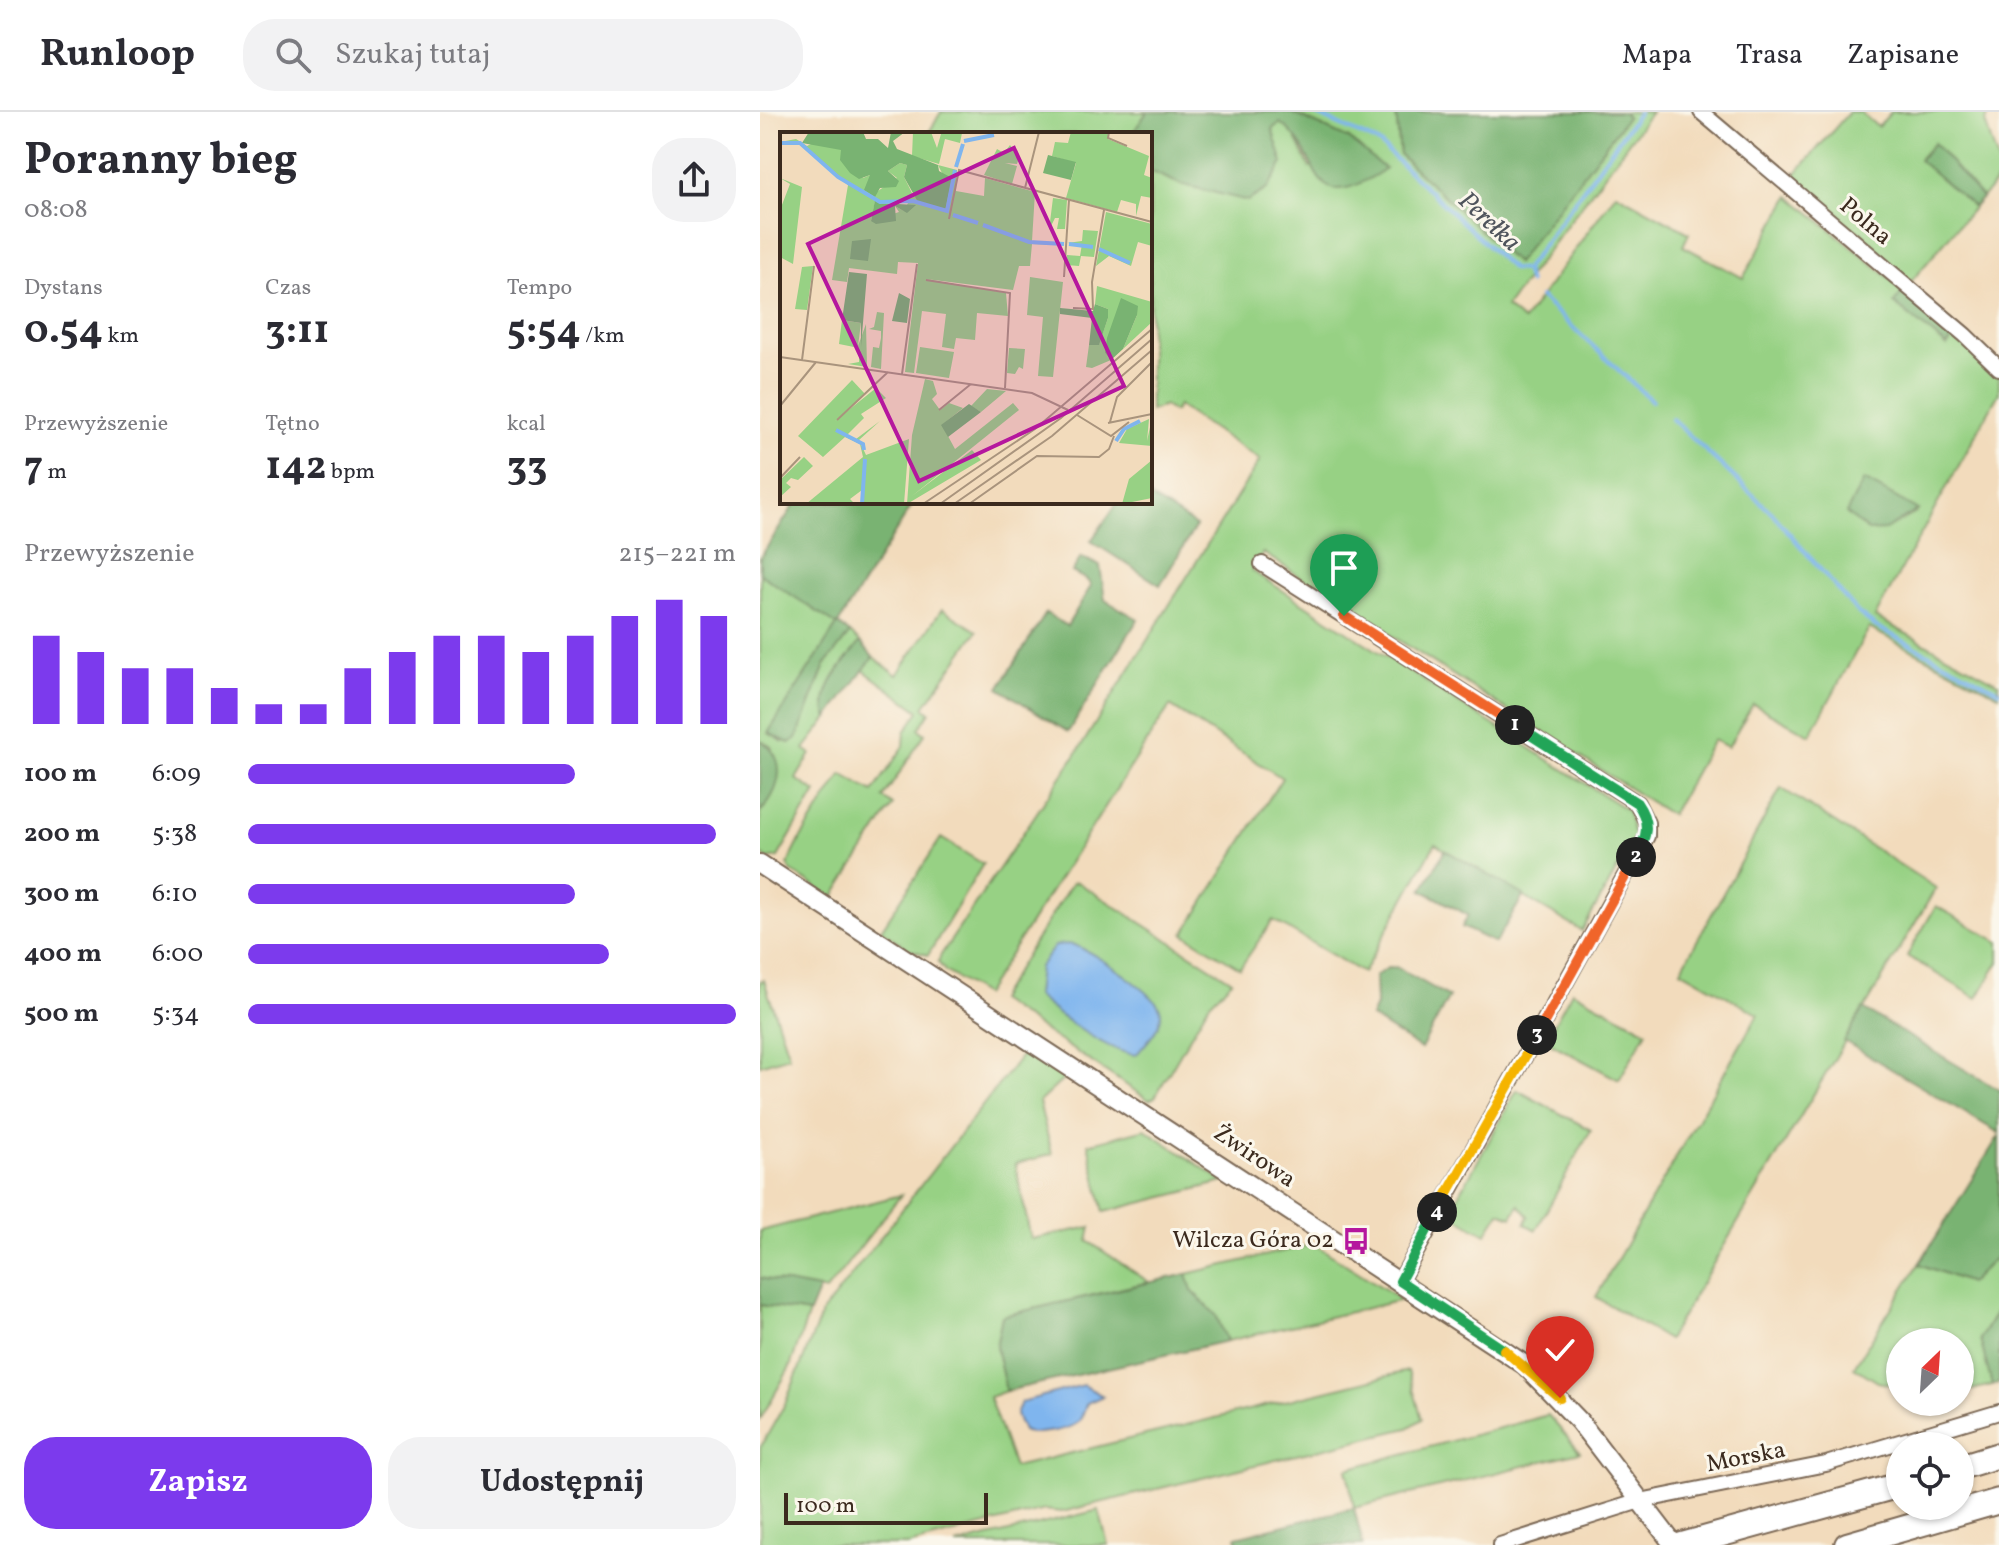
<!DOCTYPE html>
<html lang="pl">
<head>
<meta charset="utf-8">
<style>
  :root { --surface:#fff; --page:#f2f2f3; --text:#2b2b33; --muted:#7c7c81; --line:#e1e1e2; --accent:#7c3aed }
  body { margin:0; font-family:Vollkorn,serif; background:var(--page); color:var(--text); height:100vh; display:flex; flex-direction:column; font-size:30px; white-space:nowrap }
  * { box-sizing:border-box; margin:0 }
  p { font-size:26px; color:var(--muted) }
  .icon { flex:none; width:44px; height:44px; fill:none; stroke:currentColor; stroke-width:2; stroke-linecap:round; stroke-linejoin:round }
  .map { position:relative; flex:1; overflow:hidden }
  .sheet { display:flex; flex-direction:column; background:var(--surface); width:760px }
  .sheet>* { flex:none }
  .needle { width:52px; rotate:25deg }
  .buttons { position:absolute; left:1126px; top:1216px; display:grid; gap:16px }
  .buttons a { display:grid; place-items:center; width:88px; height:88px; border-radius:50%; background:var(--surface); box-shadow:0 2px 6px #0004; font-size:40px }
  .scale { position:absolute; left:24px; bottom:20px; width:204px; box-sizing:border-box; padding-left:8px; border:4px solid #3b2a1e; border-top:0; font-size:22px; line-height:28px; white-space:nowrap; color:#3b2a1e; -webkit-text-stroke:6px #fbf7ec; paint-order:stroke }
  .pin { position:absolute; display:grid; place-items:center; width:68px; height:68px; color:#fff; margin:-82px -34px; border-radius:50% 50% 50% 0; rotate:-45deg; box-shadow:0 0 8px #0007 }
  .pin .icon { rotate:45deg }
  .km { position:absolute; width:40px; height:40px; margin:-20px; border-radius:50%; background:#222; color:#fff; font-size:22px; line-height:40px; text-align:center }
  .round { display:grid; place-items:center; flex:none; width:84px; height:84px; border-radius:32px; background:var(--page) }
  .headline { display:flex; align-items:center; justify-content:space-between; height:136px; padding:0 24px }
  h1 { font-size:44px; font-weight:700; line-height:60px }
  .stats { display:grid; grid-template-columns:repeat(3,1fr); gap:12px; height:136px; padding:8px 24px }
  .stats div { display:grid; align-content:center }
  .stats b { font-size:40px; font-weight:700 }
  .stats small { font-size:22px; font-weight:400 }
  .stats p { font-size:22px }
  .chart { height:224px; padding:16px 24px }
  .chart p { display:flex; justify-content:space-between }
  .chart svg { width:100%; height:144px; margin-top:8px; stroke:var(--accent); stroke-width:6 }
  .primary-button { display:flex; gap:16px; margin-top:auto; padding:16px 24px }
  .primary-button a { flex:1; height:92px; border-radius:32px; background:var(--accent); color:#fff; font-size:32px; font-weight:700; line-height:92px; text-align:center }
  .primary-button a+a { background:var(--page); color:var(--text) }
  ul { padding:0 24px; list-style:none; font-size:26px }
  li { display:grid; grid-template-columns:128px 96px 1fr; align-items:center; height:60px }
  li i { height:20px; border-radius:10px; background:var(--accent) }
  header { display:flex; align-items:center; gap:48px; box-sizing:border-box; height:112px; padding:0 40px; background:var(--surface); border-bottom:2px solid var(--line) }
  header strong { font-size:38px }
  nav { display:flex; gap:44px; margin-inline-start:auto; font-size:28px }
  .search { width:560px; height:72px; background:var(--page); display:flex; align-items:center; gap:20px; box-sizing:border-box; padding:0 28px; border-radius:32px; color:var(--muted); font-size:30px }
  main { display:flex; flex:1; min-height:0 }
  .map>svg:first-child { display:block }
</style>
</head>
<body>
<header>
<strong>Runloop</strong>
<div class="search"><svg class="icon" aria-label="search" viewBox="0 0 24 24"><circle cx="10" cy="10" r="6"/><path d="M15 15l6 6"/></svg>Szukaj tutaj</div>
<nav><a>Mapa</a><a>Trasa</a><a>Zapisane</a></nav>
</header>
<main>
<section class="sheet">
<div class="headline"><div><h1>Poranny bieg</h1><p>08:08</p></div><a class="round"><svg class="icon" aria-label="share" viewBox="0 0 24 24"><path d="M12 15V3M7 8l5-5 5 5M5 13v7h14v-7"/></svg></a></div>
<div class="stats">
<div><p>Dystans</p><b>0.54<small> km</small></b></div>
<div><p>Czas</p><b>3:11</b></div>
<div><p>Tempo</p><b>5:54<small> /km</small></b></div>
</div>
<div class="stats">
<div><p>Przewyższenie</p><b>7<small> m</small></b></div>
<div><p>Tętno</p><b>142<small> bpm</small></b></div>
<div><p>kcal</p><b>33</b></div>
</div>
<div class="chart"><p><span>Przewyższenie</span>215–221 m</p>
<svg viewBox="0 0 160 44" preserveAspectRatio="none"><path d="M5 44V17M15 44V22M25 44V27M35 44V27M45 44V33M55 44V38M65 44V38M75 44V27M85 44V22M95 44V17M105 44V17M115 44V22M125 44V17M135 44V11M145 44V6M155 44V11"/></svg>
</div>
<ul>
<li><b>100 m</b>6:09<i style="width:67%"></i></li>
<li><b>200 m</b>5:38<i style="width:96%"></i></li>
<li><b>300 m</b>6:10<i style="width:67%"></i></li>
<li><b>400 m</b>6:00<i style="width:74%"></i></li>
<li><b>500 m</b>5:34<i style="width:100%"></i></li>
</ul>
<div class="primary-button"><a>Zapisz</a><a>Udostępnij</a></div>
</section>
<div class="map">
<svg width="1239" height="1433" viewBox="0 0 1239 1433">
  <rect width="100%" height="100%" fill="#fbf7ec"/>
  <filter id="ink" filterUnits="userSpaceOnUse"><feTurbulence type="fractalNoise" baseFrequency=".0125" numOctaves="2"/><feDisplacementMap in="SourceGraphic" scale="16" xChannelSelector="R" yChannelSelector="G"/><feConvolveMatrix kernelMatrix="1 2 1 2 8 2 1 2 1" color-interpolation-filters="sRGB"/></filter>
  <filter id="wash" filterUnits="userSpaceOnUse"><feTurbulence type="fractalNoise" baseFrequency=".006" numOctaves="4" result="noise"/><feDisplacementMap in="SourceGraphic" scale="32" xChannelSelector="R" yChannelSelector="G"/><feGaussianBlur stdDeviation="1.8" result="paint"/><feColorMatrix in="noise" values="0 0 0 0 0 0 0 0 0 0 0 0 0 0 0 0 0 1.4 0 .05"/><feComposite in="paint" operator="in"/></filter>
  <g filter="url(#wash)">
    <rect width="100%" height="100%" fill="#f2dbbc"/>
    <path fill="#97d184" stroke="#697e51" stroke-width="2" fill-rule="evenodd" d="M181,0H387L372,22H168Z
      M530,0H636L640,43L756,151L867,5L863,0H891L746,195L763,209L856,81L929,121L923,134L983,166L1030,84L1144,178L1135,191L1187,234L1195,223L1239,261V281L1115,505L1239,571V583L1109,516L1050,623L993,592L968,635L953,628L911,703L503,441L492,459L867,698L875,726L822,819L675,732L603,861L513,808L480,856L424,822L522,666L410,594L224,883L185,859L178,850L181,843L315,644L500,348L418,294L414,300L404,294L390,299V59L420,72L515,27L512,17L520,11L533,20L550,56L589,27ZM1104,368L1158,398L1156,401L1133,413Z
      M1089,0H1100L1118,15L1131,0H1230L1225,10L1239,53V66L1222,86L1174,31L1159,47L1214,95L1150,171L1105,132L1103,122L1089,116L1033,65Z
      M0,462L78,512L9,621L23,630L37,626L65,553L90,521L100,530C85,551 56,578 68,606L44,637L51,642L36,667L56,680L18,745L8,747L0,741V700L7,693L12,635L0,628Z
      M182,497L217,519L164,595L170,600L159,617L165,622L123,686L133,693L73,786L30,758L28,752L41,726L82,662L113,680L144,634L145,620L159,599L103,558L113,545L137,563Z
      M1021,676L1176,776L908,1228L836,1185L998,902L921,858Z
      M181,726L223,752L168,843L150,838L121,818Z
      M317,770L472,869L449,892L395,985L389,988L238,888L312,771Z
      M1176,794L1239,830V850L1217,886L1147,844Z
      M4,868L29,944L0,953V869Z
      M812,879L887,919L859,968L785,928Z
      M264,940L305,966L279,990L292,1042L255,1052L271,1127L331,1115L328,1129L389,1170L242,1204L236,1235L246,1279L229,1285L254,1355L648,1259L662,1307L648,1316L302,1400L284,1398L148,1433H0V1336L25,1292L62,1201Z
      M757,978L831,1018L776,1118L765,1112L769,1104L759,1093L752,1105L740,1100L726,1122L689,1101Z
      M385,1017L464,1070L344,1100L328,1032Z
      M141,1083L66,1179L0,1166V1119Z
      M554,1132L642,1188L467,1229L456,1203L432,1179L427,1162Z
      M1239,1142V1195L1220,1227L1232,1273L1200,1281V1230H1140V1274L1118,1270L1094,1255L1159,1152L1210,1171Z
      M0,1193L49,1201L30,1255L0,1308Z
      M788,1303L820,1340L594,1396L587,1357Z
      M339,1398L348,1433H196Z"/>
    <path fill="#79b372" stroke="#5a6e48" stroke-width="2" d="M387,0H530L589,27L625,57C543,112 565,40 520,11L512,17L523,51L507,77L488,89L420,72L390,59V22H372Z
      M636,0H863L867,5L756,151L640,43Z
      M1174,31L1222,86L1214,95L1159,48Z
      M1144,178L1195,223L1187,234L1134,191Z
      M1104,368L1158,398L1125,418L1108,419L1086,401Z
      M390,385L436,414L400,473L331,429L358,390H390Z
      M36,390H154L78,512L90,521L65,553L37,626L29,631L8,621L77,513L0,462V446Z
      M321,445L340,454L345,488L378,507L308,620L239,576L286,501L307,514L331,474L327,468L312,460Z
      M100,530L113,545L68,606C56,578 85,551 100,530Z
      M0,628C29,646 21,678 0,700Z
      M685,738L764,783L735,831L702,815L708,803L662,778Z
      M636,855L689,885L661,937L611,905L616,894L615,864L628,856Z
      M1103,897L1239,978V1021L1084,929Z
      M1239,1024V1142L1210,1171L1159,1152Z
      M427,1162L432,1179L456,1203L467,1229L246,1279L236,1235L242,1204Z
      M0,1166L59,1177L49,1201L0,1193Z
      M1239,1195V1271L1232,1273L1220,1227Z
      M594,1396L603,1433H479L476,1425Z"/>
    <path fill="#7fb5ee" stroke="#5d7086" stroke-width="2" d="M295,834C301,832 308,832 314,833C331,839 401,883 401,901C402,916 385,932 376,943C348,940 297,903 276,884L279,855Z
      M323,1273L343,1284L327,1291C324,1297 323,1304 319,1309C312,1318 273,1324 263,1319L256,1303L261,1290Z"/>
    <g fill="none" stroke-linecap="round" stroke-linejoin="round">
      <path stroke="#7fb5ee" stroke-width="4" d="M551,0L619,31L752,157L765,158L879,0
        M765,158L769,171
        M780,185L892,289
        M912,307L1012,401L1097,500L1115,514L1239,579"/>
    </g>
  </g>
  <g filter="url(#ink)">
    <g fill="none" stroke-linecap="round" stroke-linejoin="round">
      <g stroke="#7b6855" stroke-width="18">
        <path id="street" d="M941,0L1205,223L1239,256
          M502,452L877,691L887,711V724L640,1169
          M740,1433L880,1389L1066,1352L1239,1300"/>
      </g>
      <g stroke="#7b6855" stroke-width="22">
        <path id="secondary" d="M0,752L765,1253L819,1309L914,1433"/>
      </g>
      <g stroke="#7b6855" stroke-width="28">
        <path id="highway" d="M1200,1355L1239,1343
          M922,1433L1140,1373
          M1087,1433L1239,1389"/>
      </g>
      <use href="#street" stroke="#fff" stroke-width="14"/>
      <use href="#secondary" stroke="#fff" stroke-width="18"/>
      <use href="#highway" stroke="#fff" stroke-width="24"/>
    </g>
  </g>
  <g fill="none" stroke-linecap="round" stroke-linejoin="round" filter="url(#ink)">
    <g stroke="#fff" stroke-width="16">
      <path id="split-1" d="M584,504L755,613"/>
    </g>
    <g stroke="#fff" stroke-width="16">
      <path id="split-2" d="M755,613L877,691C891,711 887,725 876,745"/>
    </g>
    <g stroke="#fff" stroke-width="16">
      <path id="split-3" d="M777,923L876,745"/>
    </g>
    <g stroke="#fff" stroke-width="16">
      <path id="split-4" d="M677,1100L777,923"/>
    </g>
    <g stroke="#fff" stroke-width="16">
      <path id="split-5" d="M677,1100L640,1169L744,1238"/>
    </g>
    <g stroke="#fff" stroke-width="16">
      <path id="split-6" d="M744,1238L800,1286"/>
    </g>
    <use href="#split-1" stroke="#f0652b" stroke-width="10"/>
    <use href="#split-2" stroke="#22a559" stroke-width="10"/>
    <use href="#split-3" stroke="#f0652b" stroke-width="10"/>
    <use href="#split-4" stroke="#f5b400" stroke-width="10"/>
    <use href="#split-5" stroke="#22a559" stroke-width="10"/>
    <use href="#split-6" stroke="#f5b400" stroke-width="10"/>
  </g>
  <defs>
    <g id="bus-bare" transform="scale(2.16)"><path d="M-5-6H5V4H4V6H2V4H-2V6H-4V4H-5ZM-3.5-4V0h7V-4ZM-3.5 1.2v1.5H-2V1.2ZM2 1.2v1.5H3.5V1.2Z" fill="#b5179e" stroke="#fbf7ec" stroke-width="2.5" paint-order="stroke"/></g>
  </defs>
  <g fill-rule="evenodd">
    <use href="#bus-bare" x="596" y="1129"/>
  </g>
  <g text-anchor="middle" dominant-baseline="central" stroke-width="6" stroke-linejoin="round" paint-order="stroke">
    <g font-size="24" fill="#3b2a1e" stroke="#fbf7ec">
      <text transform="translate(1105 110) rotate(40)">Polna</text>
      <text transform="translate(494 1045) rotate(34)">Żwirowa</text>
      <text transform="translate(986 1346) rotate(-11)">Morska</text>
    </g>
    <g font-size="24" fill="#3b2a1e" stroke="#fbf7ec" text-anchor="end">
      <text x="574" y="1129">Wilcza Góra 02</text>
    </g>
    <g font-size="26" font-style="italic" fill="#4f545c" stroke="#fbf7ec">
      <text transform="translate(729 110) rotate(43)">Perełka</text>
    </g>
  </g>
  <g transform="translate(20 20)">
    <rect width="372" height="372" fill="#f2dbbc"/>
    <path d="M133,0H151L157,16L161,2L182,1L180,11L165,7L159,32L132,24ZM291,0H328V7L369,24L364,43L372,46V66L361,64L356,84V72L341,68L337,80L286,66L296,31L272,24L275,10L288,11ZM16,7L27,14L35,10L62,17L83,46L90,43L95,61L117,46L108,39L120,31L127,33L124,45L133,63L162,41L158,33L177,38L176,59L204,64L205,46L255,60L252,109L285,113L252,112L250,134H239L233,158L146,147L226,161L228,184L197,181L195,208L176,206L174,217L162,215L166,182L142,179L134,241L125,240L138,131L118,130L117,142L69,136L67,150L52,148L68,53L18,11L0,10ZM95,69L99,71H128L124,79L115,74L119,80L91,89ZM230,13L239,26L237,32L225,31L237,34L232,52L204,43L217,17L224,21ZM0,46L22,55L13,132L0,125V78L10,52ZM273,66L287,68L285,97H277L279,86H275L269,98ZM326,80L372,92V114L358,110L351,134L329,124L316,134ZM303,98L318,99L314,125L301,124L299,134L286,133L287,123L300,124L302,112L287,111L302,109ZM33,134L27,178L15,177L22,135ZM250,145L283,150L273,245L258,244L263,185L247,183ZM317,154L372,170V190L343,217L357,183L325,221L331,228L312,236L306,235L309,213L319,212L328,186V177L315,172ZM97,180L104,181L101,237L91,235L93,215L99,216L101,206V199L89,197L94,195ZM62,188L81,191L78,214L86,192L87,235L68,232L79,230V216L59,212ZM140,215L174,220L169,246L136,241ZM229,216L245,217L243,237L239,235L235,242L227,241ZM145,247L153,249L157,262L152,267L160,278L169,271L183,276L162,293L175,317L233,271L239,278L132,364L192,318L201,328L127,372L132,303ZM72,248L85,262L55,289L96,256L106,266L81,282L84,286L67,303L76,307L100,289L79,308L86,323L129,307L124,372H81L82,358L70,367L75,372H26L83,325L80,312L65,305L43,325L18,304ZM207,257L226,259L201,280L191,274ZM372,286V314L339,311L347,297L369,287L367,309ZM24,325L33,334L18,348L11,346L6,351L11,355L0,365V348ZM372,328V366L342,372L349,347Z" fill="#97d184" fill-rule="evenodd"/>
    <path d="M29,0H83L86,7H98L108,16L111,0H125L113,9L117,17L158,33L159,39L172,46L165,79L138,70L124,45L127,33L120,31L108,39L119,49L116,55L100,56L95,65L84,58L90,43L79,47L70,41L60,28L61,18L22,11ZM268,23L296,30L291,48L263,41ZM95,68L99,71L136,73L127,81L115,74L116,89L96,92L91,89ZM91,107L88,129L70,127L72,109ZM69,140L87,142L81,215V191L62,188ZM119,161L130,167L127,191L112,189ZM341,166L358,174L357,183L343,217L331,228L325,221L327,206ZM315,172L328,177V186L319,213H309L312,186L280,182V176L313,179ZM189,272L201,280L168,305L161,293Z" fill="#79b372"/>
    <path fill="none" stroke="#7fb5ee" stroke-width="4" d="M184,9L214,3M2,11H20L58,45L100,70L133,69L167,79L175,38M176,35L183,12M173,83L198,91M203,93L249,110L284,112M289,112L313,115M319,117L350,131M56,298L83,312L84,318M336,309L344,297L360,289M82,372L85,327"/>
    <path fill="none" stroke="#a9947d" stroke-width="2" d="M329,0L328,6L347,14M245,56L259,0M169,87L179,38L372,90M284,145L289,68M146,148L230,161L225,256M293,176L313,177L312,150L324,78M0,225L252,261L288,278M22,228L34,134M122,242L137,132M0,274L36,230M159,278L191,252M297,283L331,304L349,290M57,288L108,240M330,290L337,265L372,230M328,291L372,282M0,346L20,325M143,372L255,297L372,197M160,372L281,286L372,207M174,372L272,304L372,218M189,372L257,324L319,325L329,317L334,304"/>
    <path fill="#b5179e" fill-opacity="0.15" stroke="#b5179e" stroke-width="4" d="M234,16L344,254L139,349L28,112Z"/>
    <rect width="372" height="372" fill="none" stroke="#3b2a1e" stroke-width="4"/>
  </g>
</svg>
<div class="buttons">
<a><svg class="needle" viewBox="-14 -14 28 28"><path d="M0-13l5 13h-10z" fill="#e53935"/><path d="M0 13l5-13h-10z" fill="#7c7c81"/></svg></a>
<a><svg class="icon" aria-label="locate" viewBox="0 0 24 24"><circle cx="12" cy="12" r="6"/><path d="M12 2v4M12 18v4M2 12h4M18 12h4"/></svg></a>
</div>
<div class="scale">100 m</div>
<div class="pin" style="left:584px;top:504px;background:#1e9e55"><svg class="icon" aria-label="arrive" viewBox="0 0 24 24"><path d="M6 21V4h12l-3 4 3 4H6"/></svg></div>
<div class="pin" style="left:800px;top:1286px;background:#d93025"><svg class="icon" aria-label="check" viewBox="0 0 24 24"><path d="M5 12l5 5 9-10"/></svg></div>
<b class="km" style="left:755px;top:613px">1</b>
<b class="km" style="left:876px;top:745px">2</b>
<b class="km" style="left:777px;top:923px">3</b>
<b class="km" style="left:677px;top:1100px">4</b>
</div>
</main>
</body>
</html>
